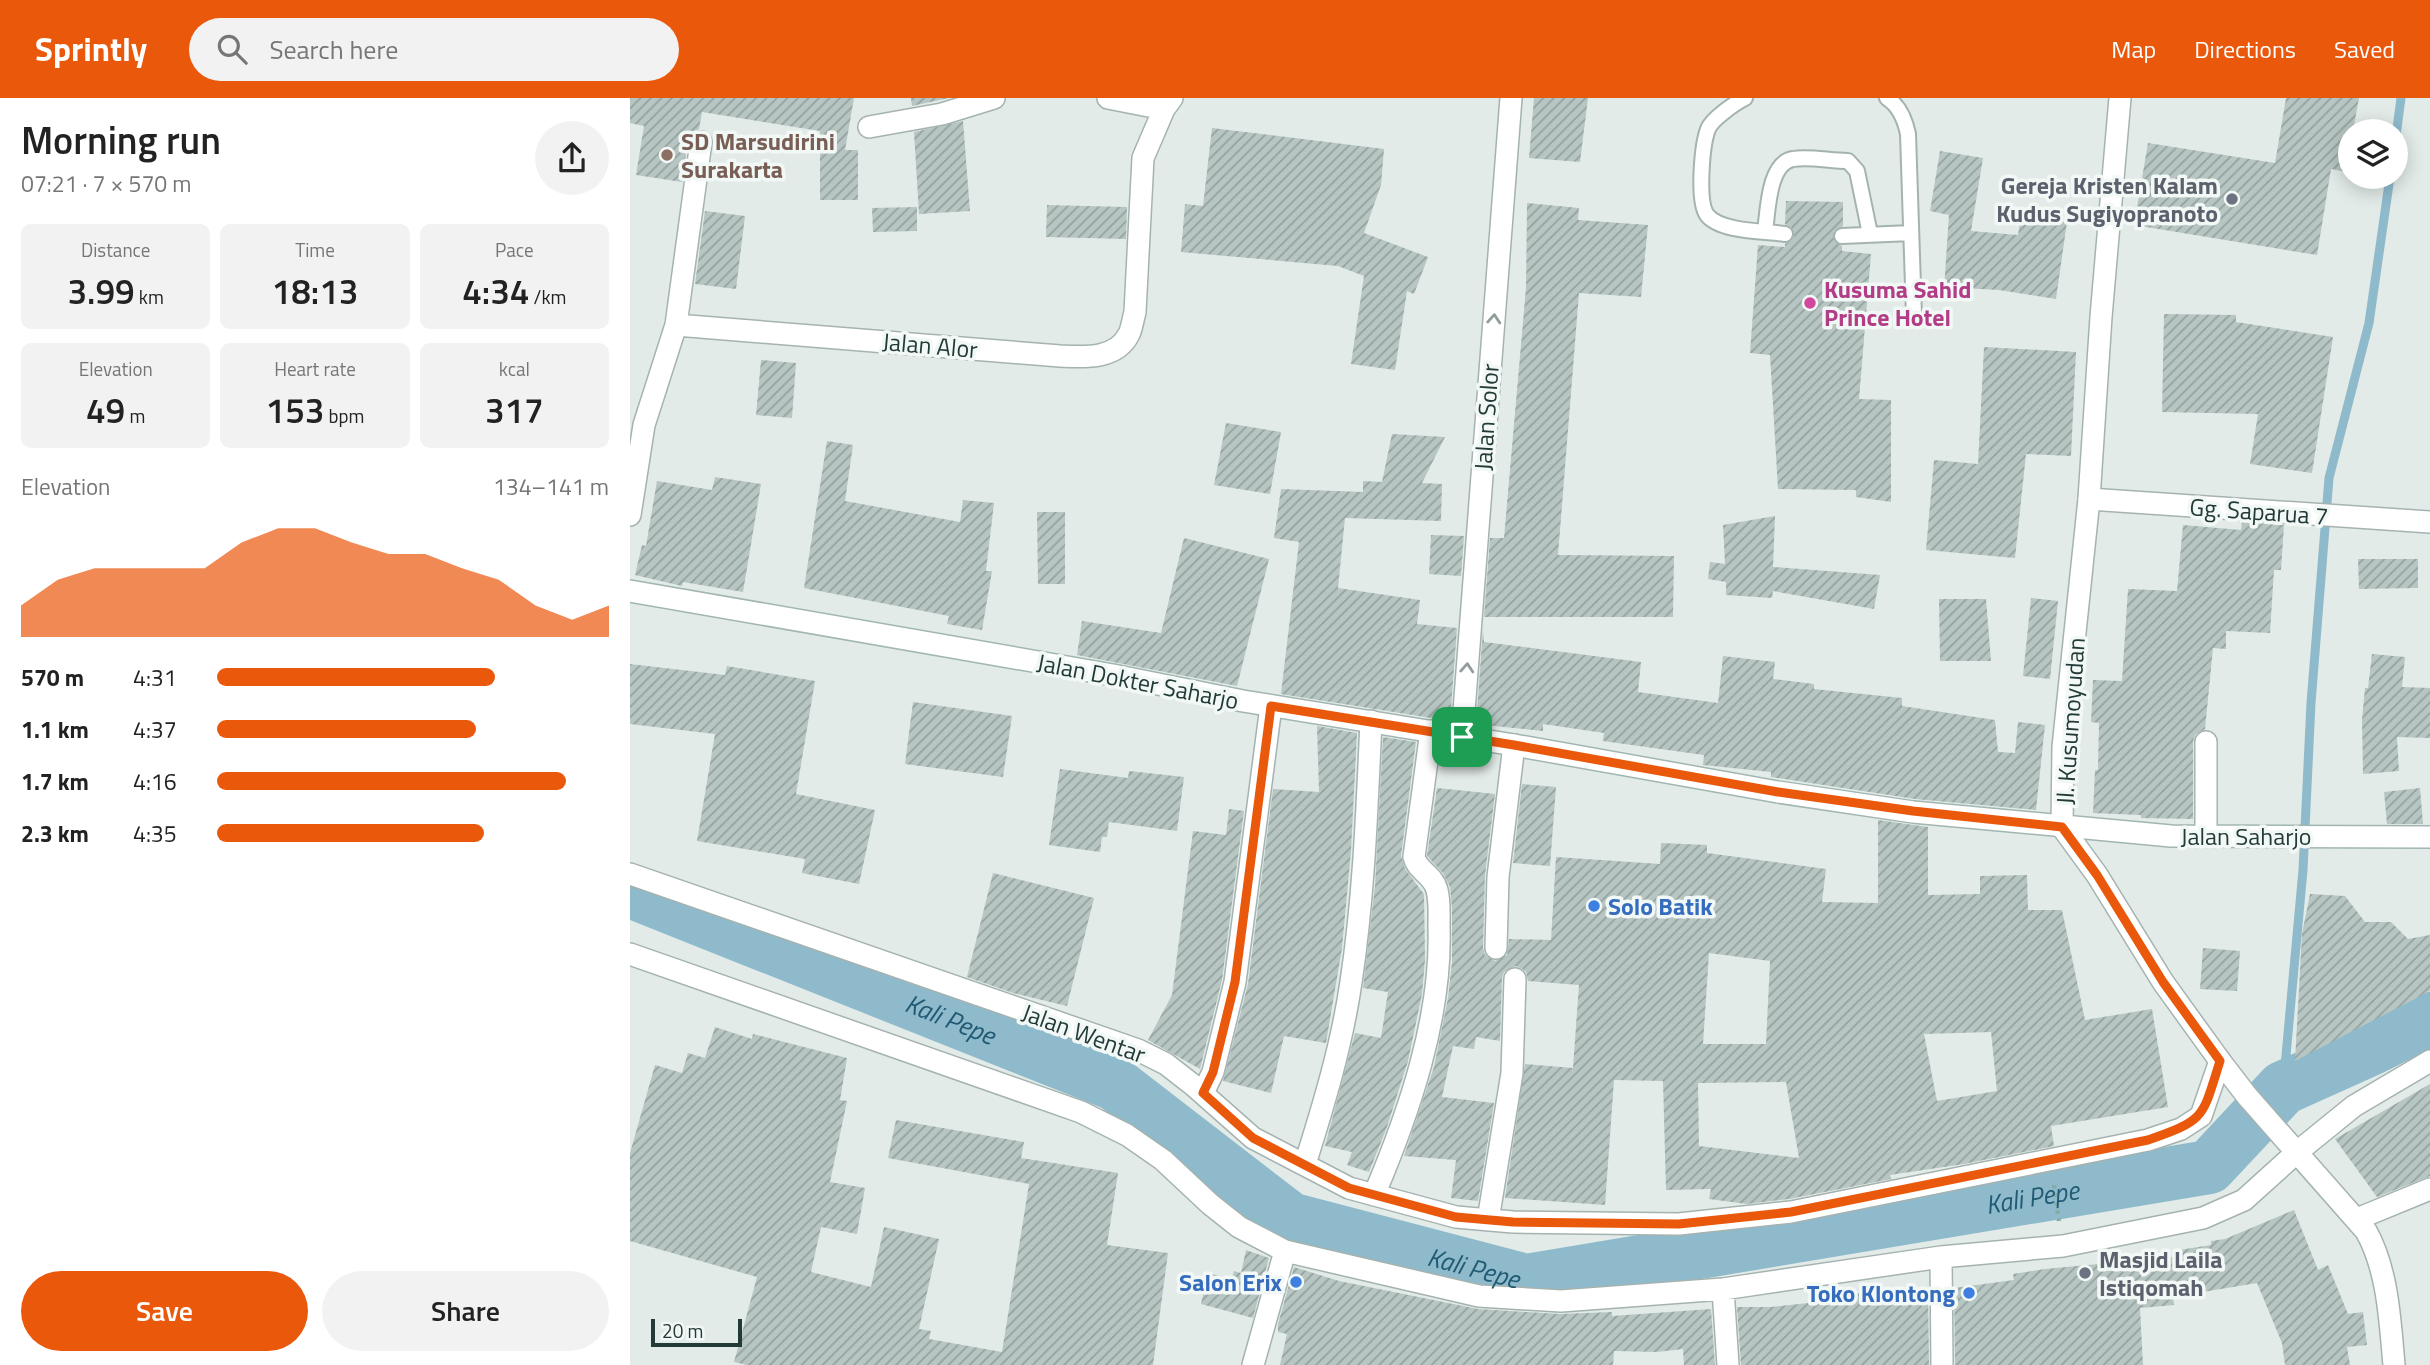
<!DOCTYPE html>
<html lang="en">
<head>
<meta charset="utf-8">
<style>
  :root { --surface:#fff; --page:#f2f2f2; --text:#222; --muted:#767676; --accent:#ea580c }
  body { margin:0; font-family:"Titillium Web",sans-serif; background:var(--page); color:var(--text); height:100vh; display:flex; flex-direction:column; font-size:26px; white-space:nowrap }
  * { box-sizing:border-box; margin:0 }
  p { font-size:23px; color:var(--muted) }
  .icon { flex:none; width:38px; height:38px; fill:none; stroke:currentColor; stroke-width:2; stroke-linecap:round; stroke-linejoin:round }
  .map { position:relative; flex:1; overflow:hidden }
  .details { display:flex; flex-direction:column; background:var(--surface); width:630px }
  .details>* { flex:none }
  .buttons { position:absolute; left:1708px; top:21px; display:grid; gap:14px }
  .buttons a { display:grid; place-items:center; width:70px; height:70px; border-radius:50%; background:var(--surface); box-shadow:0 4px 18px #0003; font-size:35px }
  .scale { position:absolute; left:21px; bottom:18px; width:91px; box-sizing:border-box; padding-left:7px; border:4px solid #233b38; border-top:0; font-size:19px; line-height:24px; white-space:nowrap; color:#233b38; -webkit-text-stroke:5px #f2f8f6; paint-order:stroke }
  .pin { position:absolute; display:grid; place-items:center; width:60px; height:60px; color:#fff; margin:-30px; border-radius:14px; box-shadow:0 4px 10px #0006 }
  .round { display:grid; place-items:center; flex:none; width:74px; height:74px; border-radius:37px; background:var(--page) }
  .summary { display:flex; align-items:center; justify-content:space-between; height:119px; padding:0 21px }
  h1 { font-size:38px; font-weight:600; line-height:52px }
  .stats { display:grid; grid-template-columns:repeat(3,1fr); gap:10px; height:119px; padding:7px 21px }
  .stats div { display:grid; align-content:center; border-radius:10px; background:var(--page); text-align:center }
  .stats b { font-size:35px; font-weight:600 }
  .stats small { font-size:19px; font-weight:400 }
  .stats p { font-size:19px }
  .chart { height:196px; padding:14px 21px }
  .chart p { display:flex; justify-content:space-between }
  .chart svg { width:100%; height:126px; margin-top:7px; fill:var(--accent); opacity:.7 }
  .action { display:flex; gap:14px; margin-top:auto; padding:14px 21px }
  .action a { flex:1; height:80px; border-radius:42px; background:var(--accent); color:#fff; font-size:28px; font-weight:600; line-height:80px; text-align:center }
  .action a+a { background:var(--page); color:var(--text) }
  ul { padding:0 21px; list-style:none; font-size:23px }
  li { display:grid; grid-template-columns:112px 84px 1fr; align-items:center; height:52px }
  li i { height:18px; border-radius:9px; background:var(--accent) }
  header { display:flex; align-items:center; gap:42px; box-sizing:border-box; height:98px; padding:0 35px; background:var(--accent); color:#fff }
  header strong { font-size:33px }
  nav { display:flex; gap:38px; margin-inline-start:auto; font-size:24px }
  .search { width:490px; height:63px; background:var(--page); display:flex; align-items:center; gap:18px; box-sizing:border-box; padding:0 24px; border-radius:38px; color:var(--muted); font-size:26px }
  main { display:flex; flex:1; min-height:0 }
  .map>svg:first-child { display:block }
</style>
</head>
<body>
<header>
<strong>Sprintly</strong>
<div class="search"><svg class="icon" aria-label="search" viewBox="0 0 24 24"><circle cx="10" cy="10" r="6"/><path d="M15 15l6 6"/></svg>Search here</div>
<nav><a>Map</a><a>Directions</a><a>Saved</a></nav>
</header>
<main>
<section class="details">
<div class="summary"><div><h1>Morning run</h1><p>07:21 · 7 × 570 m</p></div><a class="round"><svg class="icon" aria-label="share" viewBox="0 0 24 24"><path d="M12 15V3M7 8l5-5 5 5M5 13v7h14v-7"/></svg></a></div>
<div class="stats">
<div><p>Distance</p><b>3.99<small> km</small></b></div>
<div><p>Time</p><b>18:13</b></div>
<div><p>Pace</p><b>4:34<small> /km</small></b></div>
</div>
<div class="stats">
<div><p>Elevation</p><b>49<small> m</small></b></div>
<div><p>Heart rate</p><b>153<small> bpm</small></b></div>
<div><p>kcal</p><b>317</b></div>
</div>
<div class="chart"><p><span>Elevation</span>134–141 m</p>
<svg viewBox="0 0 160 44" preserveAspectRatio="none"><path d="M0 44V33L10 24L20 20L30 20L40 20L50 20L60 11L70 6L80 6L90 11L100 15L110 15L120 20L130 24L140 33L150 38L160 33V44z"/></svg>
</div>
<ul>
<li><b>570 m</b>4:31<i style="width:71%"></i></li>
<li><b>1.1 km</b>4:37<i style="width:66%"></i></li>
<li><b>1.7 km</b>4:16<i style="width:89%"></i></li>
<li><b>2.3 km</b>4:35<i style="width:68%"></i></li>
</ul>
<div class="action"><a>Save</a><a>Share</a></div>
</section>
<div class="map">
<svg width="1800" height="1267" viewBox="0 0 1800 1267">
  <defs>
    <pattern id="building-hatch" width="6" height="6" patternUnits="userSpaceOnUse" patternTransform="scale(1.75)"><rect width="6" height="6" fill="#b7c6c2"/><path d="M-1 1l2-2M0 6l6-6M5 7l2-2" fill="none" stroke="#94a29f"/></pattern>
  </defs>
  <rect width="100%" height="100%" fill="#e2ebe8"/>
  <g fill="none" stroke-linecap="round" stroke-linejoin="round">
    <path stroke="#8ebacc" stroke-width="9" d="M1766,38L1771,0
      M1653,990L1673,772L1681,605L1699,380L1739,225L1760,79"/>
    <path stroke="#8ebacc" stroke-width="54" id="s1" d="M0,793L485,986L660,1121L896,1183L1579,1069L1653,990L1742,950L1800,921"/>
  </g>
  <path fill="url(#building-hatch)" fill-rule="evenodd" d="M0,0H224L215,52H228V102H190V33L72,14L69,31L61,35L58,42L52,84L6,77L14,28L0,25Z
    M281,0H319L282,8Z
    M904,0H958L950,64L899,60Z
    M1656,0H1729L1723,33H1720L1717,74L1701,71L1687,157L1504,127L1518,45L1645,65Z
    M333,23L340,113L289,116L284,34Z
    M582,30L754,51L751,87L734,135L798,159L784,196L777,193L765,272L721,266L734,178L708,168L551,154L555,106L573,108Z
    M1310,53L1353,60L1341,133L1388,137L1391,117L1437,124L1426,201L1369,192L1332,190L1331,193L1314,191L1319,117L1300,113Z
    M1156,103L1213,104V128L1204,133V143L1212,148V153L1241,156L1229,301L1261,302V404L1226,399V392L1148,391L1140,257L1120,255L1128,147L1155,149V146L1162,142L1164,138L1161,129L1155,126Z
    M897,105L949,110L948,122L1018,127L1011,199L949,195L928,457L1044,458L1043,519H854L860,440H874L896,190Z
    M417,107L497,109L496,141L416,139Z
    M287,109V133L243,134L242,110Z
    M75,113L115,118L106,191L65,186Z
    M1534,216L1606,217V224L1703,239L1682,375L1620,366L1628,316L1532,314Z
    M1354,249L1446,254L1441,358L1396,356L1385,460L1296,452L1304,362L1348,366Z
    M131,262L166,265L162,320L126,317Z
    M596,325L651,334L640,396L584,387Z
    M762,336L815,339L792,385L812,386L811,423L715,420L708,490L790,502L787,526L827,530L820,623L651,596L669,444L644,440L651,391L733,394V383L752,384Z
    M197,343L223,347L215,403L330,424L333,402L364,405L356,473H362L352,532L317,526L319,518L174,490Z
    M85,379L131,386L113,494L53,484L52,488L5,477L12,447L16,448L27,383L82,392Z
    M407,414H435V486H408Z
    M1145,418L1143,469L1250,477L1244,511L1143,493L1142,500L1096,497V484L1078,481L1080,464L1095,466L1093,427Z
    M1612,424L1654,427L1651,472H1644L1640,535L1596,533V551L1583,550L1575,631L1565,637L1563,644V721L1511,720V717L1463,715L1465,672H1468L1469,625L1461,624L1463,582L1492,583L1498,491L1547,493L1553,427L1611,432Z
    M801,437L834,438L831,478L799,476Z
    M554,440L639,461L607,588L447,557L452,523L531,535Z
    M1728,461H1788V490L1729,491Z
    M1401,500L1428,503L1420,581L1393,578Z
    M1309,501H1356L1361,563H1310Z
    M853,532L854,544L1011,564L1008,594L1088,605L1093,558L1145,564L1143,581L1184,586V591L1272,600V608L1365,622L1368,654L1385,655L1388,624L1415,627L1406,712L1285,701L1141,679V674L1073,667L1074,657L973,643L974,635L913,626V633L846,626Z
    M1742,556L1775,559L1772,589L1800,590V640L1767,639L1769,673L1733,676L1732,622L1735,590H1738Z
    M0,566L95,577L97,568L185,583L166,696L245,712L229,786L172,775L175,761L67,743L85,636L0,626Z
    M283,604L382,618L373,679L275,666Z
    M687,628L727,635L721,753L712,850L696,945L654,938L641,995L593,983L618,886L643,691L689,694Z
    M753,639L786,644L771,758L775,771L794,796L795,862L792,896L778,963L757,1029L739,1074L717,1067L722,1054L695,1048L725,935L751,940L758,894L733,890L745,788Z
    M430,671L498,680L499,673L554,679L547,733L479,724L477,739H472L470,754L419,747Z
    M892,686L926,689L920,768L883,765Z
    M807,690L865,696L855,777L853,850L855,857L865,863L877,857L879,841L921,842L926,759L1030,766L1031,745L1077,747V755L1196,771L1192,804L1248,805V722L1298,729V797L1350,796V778L1397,777L1398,812H1432L1455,922L1522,911L1538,1009L1421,1028L1424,1048L1334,1066L1260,1077L1261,1081L1159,1101L1117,1106L1079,1101L1081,1091L1036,1092L1033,983L984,982L975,1107L875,1100L895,966L943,970L949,887L898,883L896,874L891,870L885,868L874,874L872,880L870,943L846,939L844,951L823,948L812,999L864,1005L848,1103L821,1100L826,1062L774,1058L804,969L818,900L822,864V810L820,789L813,775L797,758ZM1079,855L1140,863L1136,946H1073ZM1361,934L1367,993L1307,1003L1294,936ZM1156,984L1169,1060L1069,1048L1068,985Z
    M1790,690L1793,726H1757L1754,694Z
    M599,711L614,713L592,882L570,971L518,942L542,897L563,733L596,737Z
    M363,775L464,800L437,908L383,895L337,879Z
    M1680,796L1715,798L1735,824H1761L1778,841L1800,837V893L1665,963L1672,836Z
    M1573,850L1610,853L1607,893L1570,891Z
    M85,929L122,941L123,936L217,960L210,1002L217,1003L200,1084L235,1090L227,1136L191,1129L181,1174L241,1189L254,1129L309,1141L289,1231L301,1233L299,1241L372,1254L399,1086L258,1060L266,1022L394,1044L391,1060L488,1075L477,1147L538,1155L523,1267H117L104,1264L127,1179L0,1143V1055L25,967L52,975L58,955L75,960Z
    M1800,986V1078L1747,1099L1705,1041Z
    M1664,1112L1688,1172L1698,1167L1718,1216L1733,1214L1737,1247L1717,1249L1720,1267H1655L1652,1245L1627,1185L1543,1199L1544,1207L1510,1210L1513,1267H1325L1324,1190L1384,1182L1383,1176L1415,1171L1543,1159V1153L1581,1147V1143L1595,1141Z
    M616,1152L639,1160L623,1220L571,1206L578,1175L602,1181L604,1173L611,1175Z
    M664,1169L709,1183L848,1211L930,1216L982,1214V1218L1081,1211L1085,1267H1054L1053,1251L1027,1254L984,1253L983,1267H650L657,1236L648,1234V1226Z
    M1298,1192L1299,1267H1111L1107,1209H1141L1188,1204V1201L1218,1196L1237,1195V1197Z"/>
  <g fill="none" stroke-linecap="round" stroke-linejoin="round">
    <g stroke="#a5b3b0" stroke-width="18">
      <path id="service" d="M1115,0C1105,5 1082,21 1078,31C1072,47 1067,103 1077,117C1090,134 1135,133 1155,136
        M1257,0C1270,8 1275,22 1278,36L1284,218
        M1135,133C1138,114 1138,65 1163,61C1179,58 1200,63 1218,63L1227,73L1240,136
        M1212,138L1281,135"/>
    </g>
    <g stroke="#a5b3b0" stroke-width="24">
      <path id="minor" d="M478,0L534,11
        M239,29L312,16L364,0
        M46,227L71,44
        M1459,401L1800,424
        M0,417L14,327L46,227L430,258C454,259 486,262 499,236C502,230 503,221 505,214L513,60L534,11L542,0
        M832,639L881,0
        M1576,738V644
        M0,776L508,952L536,966L563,987L623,1040L719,1090L826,1119L883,1124L1049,1126L1161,1114L1518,1042L1551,1031L1571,1018L1590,963
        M866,850L868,779L884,647
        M0,856L451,1014L497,1037L533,1062L580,1106L609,1129L655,1153L849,1198L931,1203L1093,1191L1311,1159L1433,1148L1573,1120L1614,1102L1666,1055L1724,1008L1800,963
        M573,995L583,974L605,884L641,608
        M675,1066C694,1006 712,946 721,884C734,798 737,711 741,623
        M744,1097C779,1015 812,919 809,829C809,817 810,804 807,792C803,776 787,773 784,759L801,633
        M858,1122L882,975L885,881
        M1311,1159L1312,1267
        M1093,1191L1098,1267
        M623,1267L655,1153"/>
    </g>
    <g stroke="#a5b3b0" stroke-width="24">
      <path id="tertiary" d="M1490,0L1471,219L1459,401L1433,649L1432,729L1467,777L1533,884L1590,963L1617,998L1736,1133C1758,1172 1760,1223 1764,1267
        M1727,1121L1800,1091"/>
    </g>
    <g stroke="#a1b6b1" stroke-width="24">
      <path id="secondary" d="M0,493L483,577L613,603L884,647L1148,694L1283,714L1541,738L1800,739"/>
    </g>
    <path stroke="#84ada5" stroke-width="4.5" stroke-dasharray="3.5 5" stroke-linecap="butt" d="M1424,1087L1429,1123"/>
    <use href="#service" stroke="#fff" stroke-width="14"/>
    <use href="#minor" stroke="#fff" stroke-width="21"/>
    <use href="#tertiary" stroke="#fff" stroke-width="21"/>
    <use href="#secondary" stroke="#fff" stroke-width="21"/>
  </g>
  <defs><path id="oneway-chevron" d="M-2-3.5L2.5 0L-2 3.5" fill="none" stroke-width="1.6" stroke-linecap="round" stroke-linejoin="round" transform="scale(1.75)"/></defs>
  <g stroke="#919d9c">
    <use href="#oneway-chevron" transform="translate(864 221) rotate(-86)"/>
    <use href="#oneway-chevron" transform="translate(837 570) rotate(-86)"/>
  </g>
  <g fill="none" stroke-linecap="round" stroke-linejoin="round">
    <g stroke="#fff" stroke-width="14">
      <path id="route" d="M641,608L884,647L1148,694L1283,713L1432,729L1467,777L1533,884L1590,963C1572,1020 1576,1022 1518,1042L1161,1114L1049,1126L883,1124L826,1119L719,1090L623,1040L573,995L583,974L605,884Z"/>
    </g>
    <use href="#route" stroke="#ea580c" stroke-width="9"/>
  </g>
  <circle fill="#8d6e63" stroke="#f2f8f6" stroke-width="2.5" cx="37" cy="57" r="7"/>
  <g fill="#6b7280" stroke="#f2f8f6" stroke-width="2.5">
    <circle cx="1602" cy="101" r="7"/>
    <circle cx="1455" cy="1175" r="7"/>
  </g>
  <circle fill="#d1479c" stroke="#f2f8f6" stroke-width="2.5" cx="1180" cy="205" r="7"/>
  <g fill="#3f7fe0" stroke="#f2f8f6" stroke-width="2.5">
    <circle cx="964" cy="808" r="7"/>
    <circle cx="666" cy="1184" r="7"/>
    <circle cx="1339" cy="1195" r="7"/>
  </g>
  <g text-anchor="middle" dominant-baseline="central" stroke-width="7" stroke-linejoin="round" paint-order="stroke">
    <g font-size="24" font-weight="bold" fill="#785e54" stroke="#f2f8f6" text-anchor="start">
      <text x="51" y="43">SD Marsudirini<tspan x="51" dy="28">Surakarta</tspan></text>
    </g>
    <g font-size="24" font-weight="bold" fill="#5b616d" stroke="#f2f8f6" text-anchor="end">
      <text x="1588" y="87">Gereja Kristen Kalam<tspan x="1588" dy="28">Kudus Sugiyopranoto</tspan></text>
      <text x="1469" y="1161" text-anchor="start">Masjid Laila<tspan x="1469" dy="28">Istiqomah</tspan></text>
    </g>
    <g font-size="24" font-weight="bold" fill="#b23c85" stroke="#f2f8f6" text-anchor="start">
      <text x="1194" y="191">Kusuma Sahid<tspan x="1194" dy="28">Prince Hotel</tspan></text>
    </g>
    <g font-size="24" fill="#233b38" stroke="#f2f8f6">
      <text transform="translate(300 247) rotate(5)">Jalan Alor</text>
      <text transform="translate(856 319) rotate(-86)">Jalan Solor</text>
      <text transform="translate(1629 413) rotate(4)">Gg. Saparua 7</text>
      <text transform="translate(508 583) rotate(11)">Jalan Dokter Saharjo</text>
      <text transform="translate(1440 623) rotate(-86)">Jl. Kusumoyudan</text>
      <text x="1616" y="738">Jalan Saharjo</text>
      <text transform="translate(454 935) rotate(20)">Jalan Wentar</text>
    </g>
    <g font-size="24" font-weight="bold" fill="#366cbe" stroke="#f2f8f6" text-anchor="end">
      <text x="978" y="808" text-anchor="start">Solo Batik</text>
      <text x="652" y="1184">Salon Erix</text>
      <text x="1325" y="1195">Toko Klontong</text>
    </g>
    <g font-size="26" font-style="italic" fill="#215a73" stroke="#f2f8f6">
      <text stroke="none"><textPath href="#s1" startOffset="345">Kali Pepe</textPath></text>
      <text stroke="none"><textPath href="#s1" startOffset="1500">Kali Pepe</textPath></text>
      <text stroke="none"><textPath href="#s1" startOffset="933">Kali Pepe</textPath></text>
    </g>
  </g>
</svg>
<div class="buttons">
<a><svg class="icon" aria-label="layers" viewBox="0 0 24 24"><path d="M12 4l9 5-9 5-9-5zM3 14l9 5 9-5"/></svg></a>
</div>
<div class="scale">20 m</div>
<div class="pin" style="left:832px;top:639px;background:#1e9e55"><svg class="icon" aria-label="arrive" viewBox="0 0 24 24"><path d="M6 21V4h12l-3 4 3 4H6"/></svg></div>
</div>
</main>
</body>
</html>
